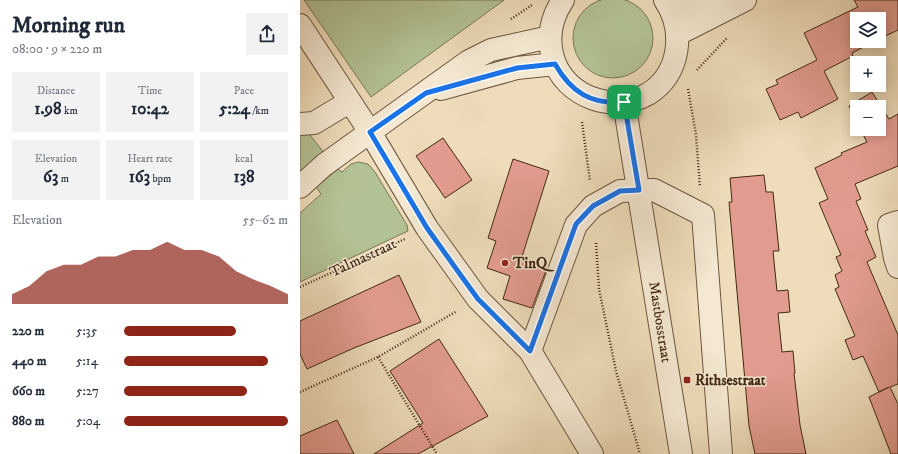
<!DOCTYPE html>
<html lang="en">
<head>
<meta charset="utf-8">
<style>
  :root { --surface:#fff; --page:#f2f2f3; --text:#1f2937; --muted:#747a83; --accent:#8f2418 }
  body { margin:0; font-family:"IM FELL DW Pica",serif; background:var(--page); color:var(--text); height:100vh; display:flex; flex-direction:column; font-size:15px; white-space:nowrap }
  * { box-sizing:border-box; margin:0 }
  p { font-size:13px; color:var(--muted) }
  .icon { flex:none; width:22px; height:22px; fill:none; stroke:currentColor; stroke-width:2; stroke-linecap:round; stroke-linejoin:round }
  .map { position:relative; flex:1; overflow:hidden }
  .details { display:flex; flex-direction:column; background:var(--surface); width:300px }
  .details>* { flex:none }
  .fabs { position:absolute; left:550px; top:12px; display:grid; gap:8px }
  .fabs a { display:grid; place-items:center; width:36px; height:36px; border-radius:0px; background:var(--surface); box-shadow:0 2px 10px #0003; font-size:20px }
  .pin { position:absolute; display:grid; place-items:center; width:34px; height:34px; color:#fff; margin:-17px; border-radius:8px; box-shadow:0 2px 6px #0006 }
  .round { display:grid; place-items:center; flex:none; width:42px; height:42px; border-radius:0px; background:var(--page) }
  .overview { display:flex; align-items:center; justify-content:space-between; height:68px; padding:0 12px }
  h1 { font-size:22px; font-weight:700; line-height:30px }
  .figures { display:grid; grid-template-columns:repeat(3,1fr); gap:6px; height:68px; padding:4px 12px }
  .figures div { display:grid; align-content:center; border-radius:0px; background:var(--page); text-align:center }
  .figures b { font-size:17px; font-weight:700 }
  .figures small { font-size:11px; font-weight:400 }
  .figures p { font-size:11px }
  .chart { height:112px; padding:8px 12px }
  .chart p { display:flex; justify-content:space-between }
  .chart svg { width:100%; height:72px; margin-top:4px; fill:var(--accent); opacity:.7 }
  ul { padding:0 12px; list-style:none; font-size:13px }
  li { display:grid; grid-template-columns:64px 48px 1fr; align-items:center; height:30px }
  li i { height:10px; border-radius:5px; background:var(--accent) }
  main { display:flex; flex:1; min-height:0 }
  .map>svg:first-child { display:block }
</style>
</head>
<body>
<main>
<section class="details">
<div class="overview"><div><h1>Morning run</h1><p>08:00 · 9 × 220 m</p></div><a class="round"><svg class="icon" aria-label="share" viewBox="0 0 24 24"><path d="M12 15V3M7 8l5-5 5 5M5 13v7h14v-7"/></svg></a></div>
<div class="figures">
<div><p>Distance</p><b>1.98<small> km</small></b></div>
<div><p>Time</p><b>10:42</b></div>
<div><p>Pace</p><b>5:24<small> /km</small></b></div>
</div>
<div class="figures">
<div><p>Elevation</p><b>63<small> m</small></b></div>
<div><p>Heart rate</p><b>163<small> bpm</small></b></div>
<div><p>kcal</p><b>138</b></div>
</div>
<div class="chart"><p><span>Elevation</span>55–62 m</p>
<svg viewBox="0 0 160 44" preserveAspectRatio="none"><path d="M0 44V38L10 33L20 24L30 20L40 20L50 15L60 15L70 11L80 11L90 6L100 11L110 11L120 15L130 24L140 29L150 33L160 38V44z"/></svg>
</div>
<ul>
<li><b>220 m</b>5:35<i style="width:68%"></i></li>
<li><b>440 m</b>5:14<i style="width:88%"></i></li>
<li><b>660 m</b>5:27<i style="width:75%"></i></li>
<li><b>880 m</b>5:04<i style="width:100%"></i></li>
</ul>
</section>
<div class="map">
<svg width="598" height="454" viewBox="0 0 598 454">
  <rect width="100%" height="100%" fill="#eedcba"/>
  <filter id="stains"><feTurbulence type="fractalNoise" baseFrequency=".005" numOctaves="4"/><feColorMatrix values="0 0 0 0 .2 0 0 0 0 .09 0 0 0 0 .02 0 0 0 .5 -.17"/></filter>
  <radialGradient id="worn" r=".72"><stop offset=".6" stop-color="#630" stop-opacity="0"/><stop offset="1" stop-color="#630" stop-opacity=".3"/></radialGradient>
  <path fill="#b3c294" stroke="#7c7654" d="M273 38a40 40 0 1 1 80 0a40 40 0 1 1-80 0Z
    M4,0H204L71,97Z
    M0,131H7L24,153L0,174Z
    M58,162L68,164L75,172L107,225L108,231L0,282V213L21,194L16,187L38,169L42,172L51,164Z"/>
  <path fill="#e29c8f" stroke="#442914" d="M554,0H598V30L579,39V19H557V41H575L552,53L553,56L524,71L538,99L501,118L498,112L480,120L466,89L478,84L476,80L517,60L504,33L558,7Z
    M572,92L589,119L598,114V166L555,184L561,199L556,201L568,230L565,231L576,257L567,262L598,335V384L590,387L598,404V454H591L569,397L589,387L579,392L563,356L553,360L545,340L555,336L535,289L539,287L535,275L542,271L536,257L541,255L519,203L528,199L515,168L542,155L541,153L567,142L560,129H579V107H557V122L549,106Z
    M143,138L172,180L145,198L116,156Z
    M213,159L249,171L221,260L247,268L232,308L203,299L210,276L187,268L196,241L188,238Z
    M464,175L466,192H473L479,251H473L477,291L488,290L490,312L478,313L482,352L493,351L495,373H494L500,425L506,454H455L449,426L429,202H432L430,178Z
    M99,275L121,322L54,348L7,369L0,354V321Z
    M139,339L188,416L118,454H74L123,423L90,371Z
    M37,420L54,454H0V436Z"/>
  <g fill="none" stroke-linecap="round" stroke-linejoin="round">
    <g stroke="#6e563e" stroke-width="24">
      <path id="minor" d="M0,25L70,132L127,228L178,299L230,351L292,454
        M141,89L217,68L255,64
        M0,124L14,123L49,102
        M0,187L24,165L169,61L191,50L250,37
        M598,222L589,225L595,258L598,267
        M230,351L276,225L293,206L320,191L354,190L403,215L421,454"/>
    </g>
    <g stroke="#6e563e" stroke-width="24">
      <path id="tertiary" d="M263,0C251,18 247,37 253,58C265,97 313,114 348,94C381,74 385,30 365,0
        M372,10L410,0
        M378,34L445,0
        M324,102L381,454"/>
    </g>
    <path stroke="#442914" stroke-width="2.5" stroke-dasharray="1 2" stroke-linecap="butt" d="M211,19L232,5
      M397,70L427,38
      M388,89L396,135L400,187
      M282,122L290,181
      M296,243L299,289L316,371L340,454
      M0,287L105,239
      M78,357L137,454
      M0,392L78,357L157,311"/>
    <use href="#minor" stroke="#f4e8d2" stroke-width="22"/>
    <use href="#tertiary" stroke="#f4e8d2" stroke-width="22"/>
  </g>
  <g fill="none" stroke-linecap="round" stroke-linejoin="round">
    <g stroke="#fff" stroke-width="8">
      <path id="route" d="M255,64C271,92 291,105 324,102L339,190L320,191L293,206L276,224L230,351L178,299L162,277L127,228L70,132L126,93L217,68Z"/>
    </g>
    <use href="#route" stroke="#1a73e8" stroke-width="5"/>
  </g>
  <g fill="#8f2418" stroke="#f4e8d2" stroke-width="1.5">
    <circle cx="205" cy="263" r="4"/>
    <rect x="383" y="376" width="8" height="8" rx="2"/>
  </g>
  <g text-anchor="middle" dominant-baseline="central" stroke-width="3" stroke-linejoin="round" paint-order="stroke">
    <g font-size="15" fill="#442914" stroke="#f4e8d2">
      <text transform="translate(63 258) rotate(-25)">Talmastraat</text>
      <text transform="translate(360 322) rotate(81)">Mastbosstraat</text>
    </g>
    <g font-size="15" font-weight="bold" fill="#442914" stroke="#f4e8d2" text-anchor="start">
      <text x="213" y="263">TinQ</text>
      <text x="395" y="380">Rithsestraat</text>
    </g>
  </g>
  <rect width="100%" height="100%" filter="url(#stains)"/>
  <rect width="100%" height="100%" fill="url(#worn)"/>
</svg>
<div class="fabs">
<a><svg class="icon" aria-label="layers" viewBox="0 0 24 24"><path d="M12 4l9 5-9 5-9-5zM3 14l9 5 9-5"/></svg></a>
<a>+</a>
<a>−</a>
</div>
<div class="pin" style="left:324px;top:102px;background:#1e9e55"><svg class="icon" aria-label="arrive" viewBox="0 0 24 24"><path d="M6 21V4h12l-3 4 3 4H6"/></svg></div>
</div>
</main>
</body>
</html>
